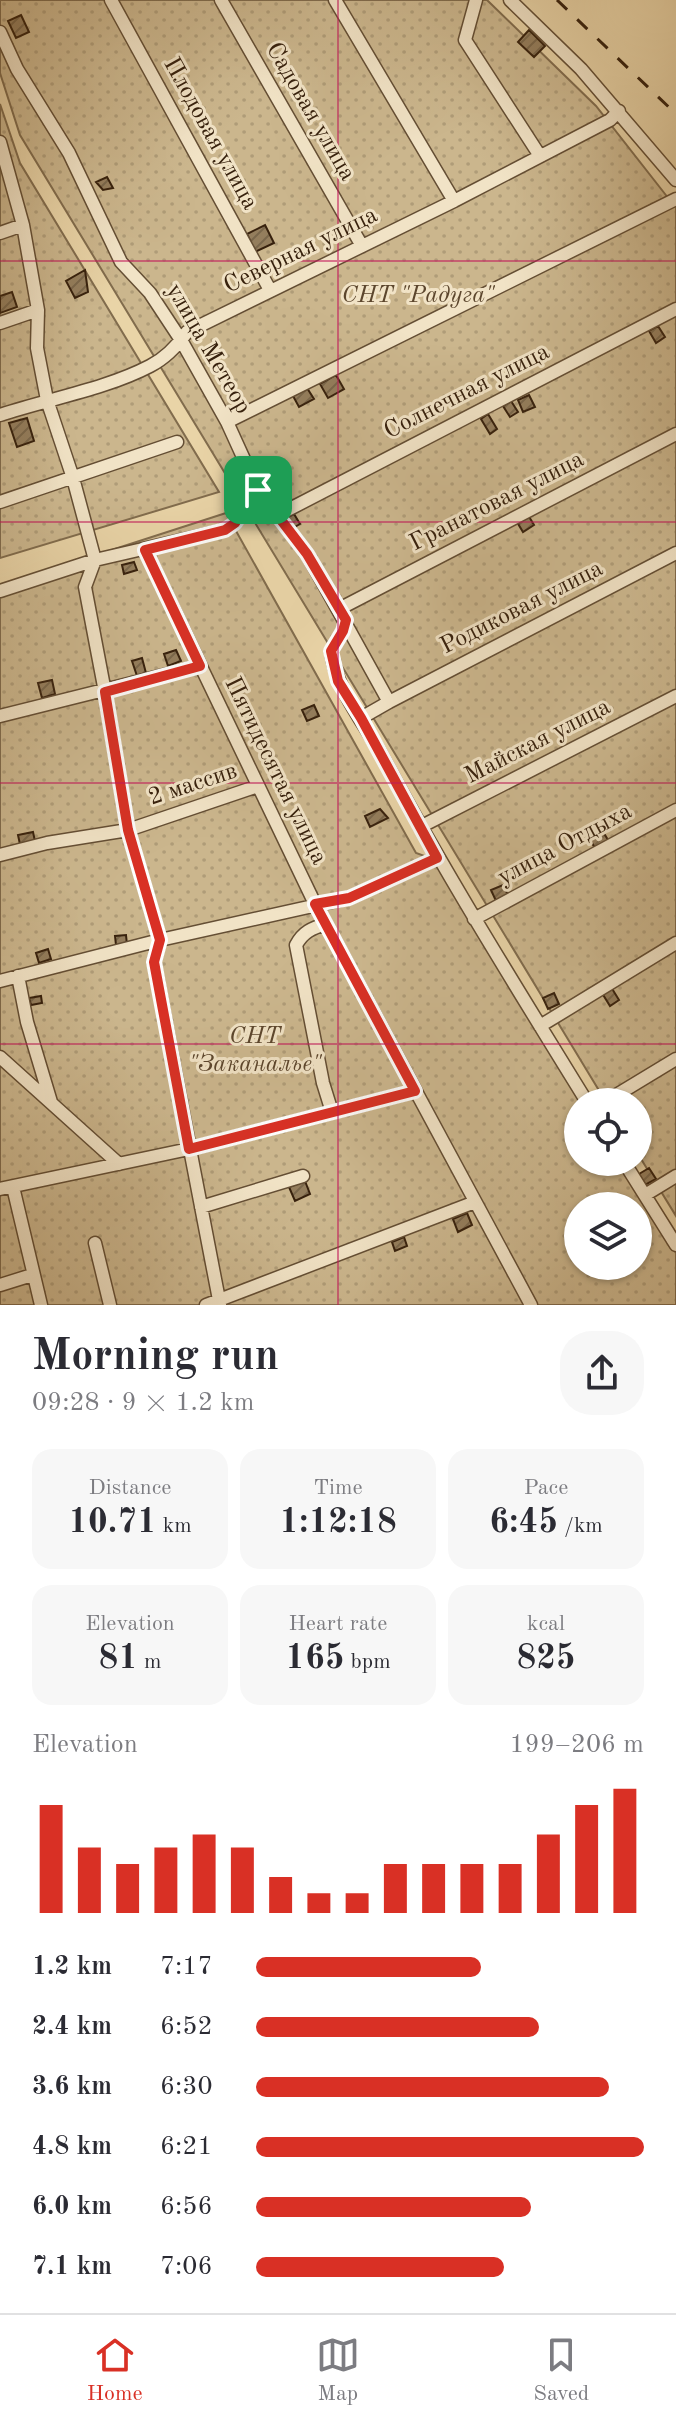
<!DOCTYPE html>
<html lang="en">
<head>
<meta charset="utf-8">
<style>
  :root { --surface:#fff; --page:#f7f7f7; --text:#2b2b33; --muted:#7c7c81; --line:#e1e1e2; --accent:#d93025 }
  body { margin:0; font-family:"Old Standard TT",serif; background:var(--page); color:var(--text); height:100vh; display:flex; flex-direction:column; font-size:30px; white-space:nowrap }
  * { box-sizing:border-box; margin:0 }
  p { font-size:26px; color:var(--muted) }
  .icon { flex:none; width:44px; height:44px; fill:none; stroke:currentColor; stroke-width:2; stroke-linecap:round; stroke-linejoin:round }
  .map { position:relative; height:1305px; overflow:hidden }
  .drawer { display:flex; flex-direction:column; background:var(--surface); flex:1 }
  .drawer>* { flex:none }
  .fabs { position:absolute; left:564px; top:1088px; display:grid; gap:16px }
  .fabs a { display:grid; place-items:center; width:88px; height:88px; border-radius:50%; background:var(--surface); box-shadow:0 2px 6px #0004; font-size:40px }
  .pin { position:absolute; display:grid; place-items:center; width:68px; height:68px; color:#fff; margin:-34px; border-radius:16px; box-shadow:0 4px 12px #0006 }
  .round { display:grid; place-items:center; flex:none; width:84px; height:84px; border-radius:32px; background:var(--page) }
  .summary { display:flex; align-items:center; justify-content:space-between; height:136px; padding:0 32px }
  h1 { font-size:44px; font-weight:700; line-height:60px }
  .figures { display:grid; grid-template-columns:repeat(3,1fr); gap:12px; height:136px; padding:8px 32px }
  .figures div { display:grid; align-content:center; border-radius:20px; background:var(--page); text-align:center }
  .figures b { font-size:34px; font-weight:700 }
  .figures small { font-size:22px; font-weight:400 }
  .figures p { font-size:22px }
  .chart { height:224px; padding:16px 32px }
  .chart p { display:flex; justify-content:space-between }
  .chart svg { width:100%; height:144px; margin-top:8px; stroke:var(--accent); stroke-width:6 }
  ul { padding:0 32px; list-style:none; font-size:26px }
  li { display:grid; grid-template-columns:128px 96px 1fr; align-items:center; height:60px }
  li i { height:20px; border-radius:10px; background:var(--accent) }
  .tabs { display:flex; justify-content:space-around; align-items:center; height:112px; border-top:2px solid var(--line); background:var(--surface); font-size:22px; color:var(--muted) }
  .tabs a { display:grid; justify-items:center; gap:4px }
  .tabs .active { color:var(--accent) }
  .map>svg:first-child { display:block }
</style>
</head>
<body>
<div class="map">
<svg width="676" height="1305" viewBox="0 0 676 1305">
  <defs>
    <pattern id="garden-dots" width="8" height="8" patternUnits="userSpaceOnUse" patternTransform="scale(2)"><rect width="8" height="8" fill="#cbb68d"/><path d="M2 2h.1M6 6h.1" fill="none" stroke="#af9c78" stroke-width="1.8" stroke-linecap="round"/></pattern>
    <pattern id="building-hatch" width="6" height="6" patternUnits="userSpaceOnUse" patternTransform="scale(2)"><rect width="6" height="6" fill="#947e5d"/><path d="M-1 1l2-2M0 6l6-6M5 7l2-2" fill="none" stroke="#7a674b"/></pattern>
  </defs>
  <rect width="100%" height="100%" fill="#e9d4a7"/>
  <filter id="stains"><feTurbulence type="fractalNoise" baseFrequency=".0025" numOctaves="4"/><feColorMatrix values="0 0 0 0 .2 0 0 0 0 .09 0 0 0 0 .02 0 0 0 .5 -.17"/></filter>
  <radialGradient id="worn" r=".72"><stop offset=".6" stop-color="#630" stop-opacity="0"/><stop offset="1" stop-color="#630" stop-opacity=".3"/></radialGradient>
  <path fill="url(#garden-dots)" stroke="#816c4d" stroke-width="2" fill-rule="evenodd" d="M0,0H487L596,106L676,208V1216L638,1154V1102H606L20,135L0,73Z
    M0,104L20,163L219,492L0,558Z
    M226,513L416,853L447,864L591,1102H578V1162H627L676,1245V1305H0V586ZM578,1206H638V1266H578Z"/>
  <path fill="url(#building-hatch)" stroke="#37210d" stroke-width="2" d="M21,15L29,32L16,38L8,21Z
    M529,30L545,46L534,57L518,42Z
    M107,177L113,188L103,190L96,182Z
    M265,225L274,243L255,252L247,234Z
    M85,270L88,292L75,298L66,281Z
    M12,292L17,307L0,313V296Z
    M658,326L665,337L656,343L649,331Z
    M336,375L344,389L328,398L320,384Z
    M307,388L314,399L299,407L293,396Z
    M529,395L535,407L523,412L518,400Z
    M511,401L518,412L510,417L503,406Z
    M488,414L497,429L490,434L481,419Z
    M27,418L34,441L17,447L9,423Z
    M294,514L300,524L293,528L287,517Z
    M528,515L534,525L523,532L517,522Z
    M134,562L137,570L124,574L122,565Z
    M176,650L181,661L168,666L164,654Z
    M142,658L146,673L137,676L132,661Z
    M52,680L55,694L42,698L38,683Z
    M314,705L319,716L307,721L302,710Z
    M380,809L388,818L370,827L365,816Z
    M602,830L608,840L595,848L589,838Z
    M33,832L36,846L21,849L18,835Z
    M503,885L508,895L496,901L491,890Z
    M126,935L127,945H116L115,936Z
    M48,949L51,959L39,963L36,953Z
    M611,987L619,1000L610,1006L602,993Z
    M554,993L559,1004L548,1009L543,998Z
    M41,996L42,1003L31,1005L29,998Z
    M649,1168L656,1179L645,1185L639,1174Z
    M305,1181L310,1194L295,1201L289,1187Z
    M467,1213L472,1225L458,1232L453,1219Z
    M404,1237L407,1246L395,1251L392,1242Z"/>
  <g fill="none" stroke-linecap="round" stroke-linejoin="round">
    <g stroke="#644e34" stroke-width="15">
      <path id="minor" d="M111,0L270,290
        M221,0L362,246
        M335,0L454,201
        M476,0L465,40L540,156
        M510,0L581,69L676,180
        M0,32L17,69L69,153L121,262L150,293L181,340L227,422L258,490L307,554L389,702L361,718
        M0,142L23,225L38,310L37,348L47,400L73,478L95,560L85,587L105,692L128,830L160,940L154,962L220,1305
        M0,233L23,225
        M0,323L38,310
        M0,415C48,399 106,389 150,366C166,358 177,346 187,332L454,201L610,120L619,111
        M227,422L676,199
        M0,502L177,442
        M278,515L676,309
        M145,550L315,904L531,1305
        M0,591L95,560L225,530L235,523L258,490
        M339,609L676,434
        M346,620L343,631L331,651C336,689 363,721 381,754C445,873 516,987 587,1102
        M389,702L676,553
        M0,716L200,666
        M420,827L676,696
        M0,855L47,843L128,830L258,786
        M474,919L676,810
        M326,924C312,928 303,932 296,945L323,1083L332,1112
        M18,976L27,1022L51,1102
        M0,981L160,940L349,898L437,858
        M540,1026L676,943
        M0,1057L119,1164
        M605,1102L676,1059
        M624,1162L676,1245
        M13,1187L41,1305
        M0,1189L189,1149L415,1091
        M645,1195L676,1176
        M201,1207L303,1176
        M95,1243L110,1305
        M0,1285L32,1275
        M206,1305L475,1202"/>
    </g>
    <use href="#minor" stroke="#f1e3c6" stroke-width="12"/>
    <path stroke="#37210d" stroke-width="3" stroke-dasharray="14 14" stroke-linecap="butt" d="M557,0L676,114"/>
  </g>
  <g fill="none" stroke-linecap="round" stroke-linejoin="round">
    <g stroke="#fff" stroke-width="16">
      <path id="route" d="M258,490L307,554L346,620L343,631L331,651L338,681L361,718L437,858L349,898L315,904L415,1091L189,1149L154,962L160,940L128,830L105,692L200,666L145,550L225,530L235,523Z"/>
    </g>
    <use href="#route" stroke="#d93025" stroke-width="10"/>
  </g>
  <path fill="none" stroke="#c2185b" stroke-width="2" stroke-opacity="0.55" d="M338,0V1305M0,261H676M0,522H676M0,783H676M0,1044H676"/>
  <g text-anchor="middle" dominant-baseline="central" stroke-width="6" stroke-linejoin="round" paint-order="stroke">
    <g font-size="24" fill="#37210d" stroke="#f1e3c6">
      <text transform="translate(310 112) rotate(60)">Садовая улица</text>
      <text transform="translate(210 134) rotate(61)">Плодовая улица</text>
      <text transform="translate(301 251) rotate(-26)">Северная улица</text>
      <text transform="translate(208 349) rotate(60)">улица Метеор</text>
      <text transform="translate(467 392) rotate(-27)">Солнечная улица</text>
      <text transform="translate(497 502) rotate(-27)">Гранатовая улица</text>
      <text transform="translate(522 608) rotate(-27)">Родиковая улица</text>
      <text transform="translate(538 742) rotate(-27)">Майская улица</text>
      <text transform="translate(275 771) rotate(64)">Пятидесятая улица</text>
      <text transform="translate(193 785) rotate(-18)">2 массив</text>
      <text transform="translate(565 845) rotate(-28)">улица Отдыха</text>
    </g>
    <g font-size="24" font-style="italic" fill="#5c462d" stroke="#f1e3c6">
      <text x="418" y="296">СНТ "Радуга"</text>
      <text x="255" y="1037">СНТ<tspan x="255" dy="28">"Заканалье"</tspan></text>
    </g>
  </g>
  <rect width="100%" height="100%" filter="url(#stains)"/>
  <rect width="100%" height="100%" fill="url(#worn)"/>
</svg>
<div class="fabs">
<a><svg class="icon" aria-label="locate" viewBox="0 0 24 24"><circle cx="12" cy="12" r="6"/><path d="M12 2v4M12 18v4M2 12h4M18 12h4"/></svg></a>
<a><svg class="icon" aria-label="layers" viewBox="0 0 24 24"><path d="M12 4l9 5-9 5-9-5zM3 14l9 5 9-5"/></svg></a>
</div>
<div class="pin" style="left:258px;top:490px;background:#1e9e55"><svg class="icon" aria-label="arrive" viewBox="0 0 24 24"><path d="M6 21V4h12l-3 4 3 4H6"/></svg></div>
</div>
<section class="drawer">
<div class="summary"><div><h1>Morning run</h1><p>09:28 · 9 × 1.2 km</p></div><a class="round"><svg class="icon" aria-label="share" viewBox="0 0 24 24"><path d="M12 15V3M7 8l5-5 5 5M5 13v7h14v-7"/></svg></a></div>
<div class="figures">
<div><p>Distance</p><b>10.71<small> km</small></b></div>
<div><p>Time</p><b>1:12:18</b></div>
<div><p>Pace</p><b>6:45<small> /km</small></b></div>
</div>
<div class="figures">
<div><p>Elevation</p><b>81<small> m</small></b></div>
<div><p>Heart rate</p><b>165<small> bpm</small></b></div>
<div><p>kcal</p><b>825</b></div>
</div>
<div class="chart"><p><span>Elevation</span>199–206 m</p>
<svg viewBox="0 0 160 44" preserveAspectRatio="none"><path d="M5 44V11M15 44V24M25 44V29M35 44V24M45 44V20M55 44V24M65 44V33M75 44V38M85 44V38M95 44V29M105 44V29M115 44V29M125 44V29M135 44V20M145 44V11M155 44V6"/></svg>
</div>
<ul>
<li><b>1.2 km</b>7:17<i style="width:58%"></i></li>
<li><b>2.4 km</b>6:52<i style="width:73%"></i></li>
<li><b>3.6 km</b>6:30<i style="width:91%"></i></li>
<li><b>4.8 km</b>6:21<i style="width:100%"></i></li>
<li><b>6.0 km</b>6:56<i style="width:71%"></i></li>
<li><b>7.1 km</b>7:06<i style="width:64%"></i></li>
</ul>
</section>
<nav class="tabs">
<a class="active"><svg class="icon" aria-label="home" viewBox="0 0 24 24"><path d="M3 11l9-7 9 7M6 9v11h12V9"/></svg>Home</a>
<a><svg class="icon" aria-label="map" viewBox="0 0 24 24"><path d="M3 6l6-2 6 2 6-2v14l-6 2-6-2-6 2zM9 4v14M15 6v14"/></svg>Map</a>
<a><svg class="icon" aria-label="saved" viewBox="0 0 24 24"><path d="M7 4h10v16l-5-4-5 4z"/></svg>Saved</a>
</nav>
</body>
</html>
